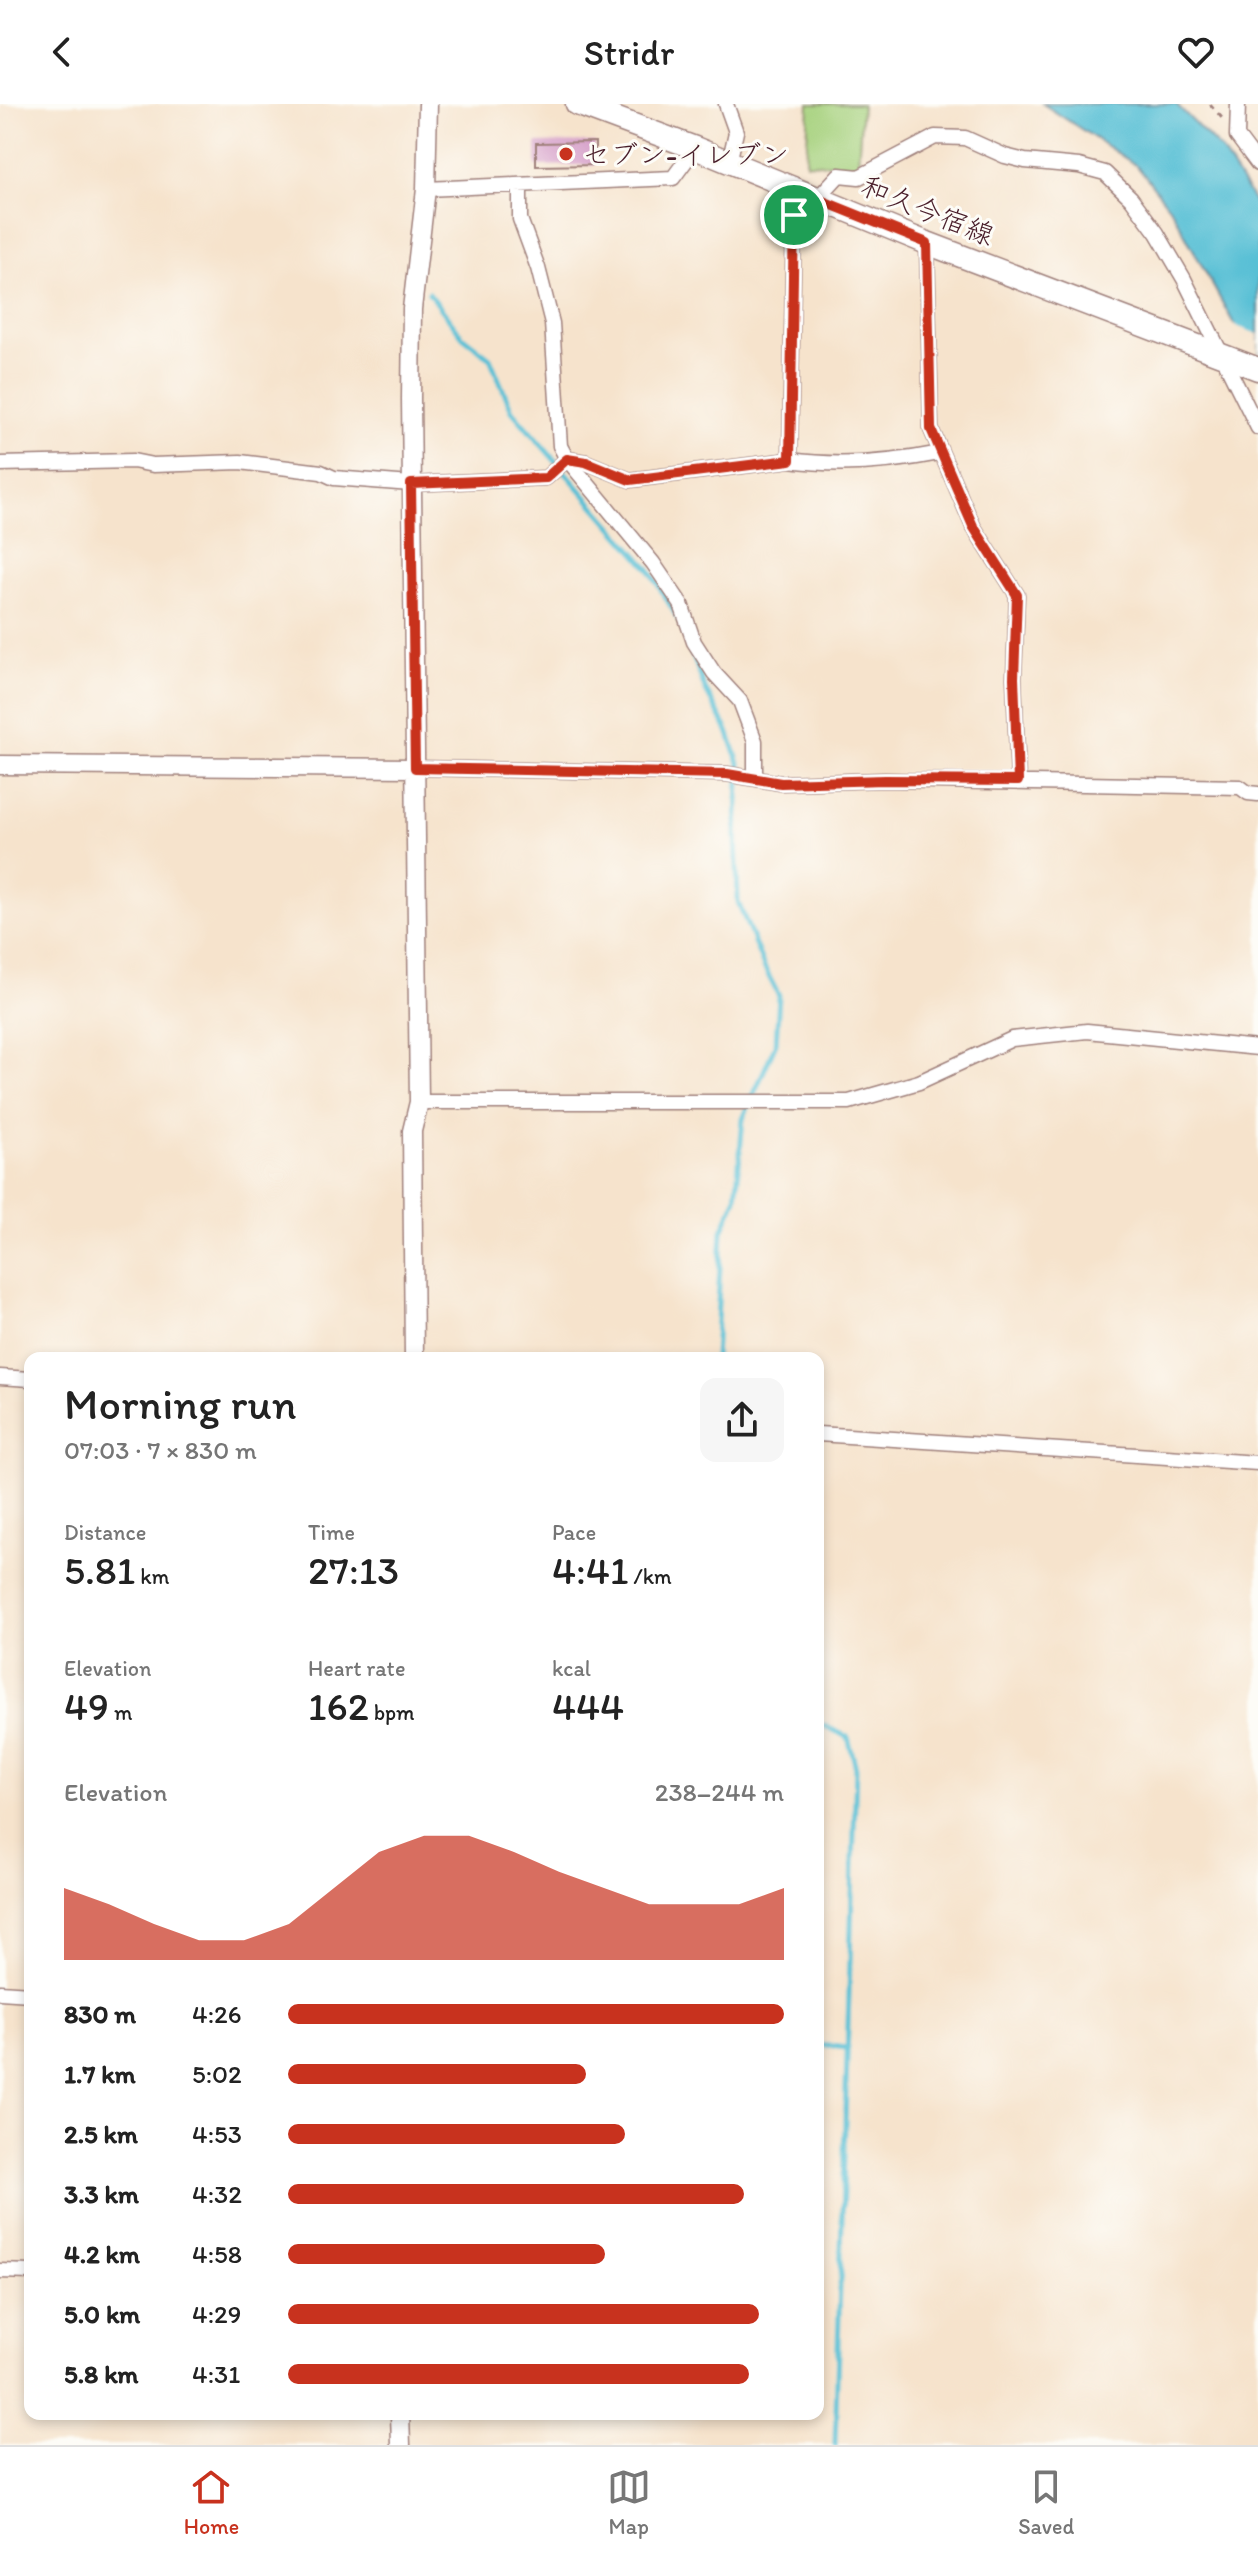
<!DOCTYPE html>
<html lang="en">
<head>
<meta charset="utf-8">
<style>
  :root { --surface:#fff; --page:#f6f6f6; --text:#222; --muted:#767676; --line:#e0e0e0; --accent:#c8321e }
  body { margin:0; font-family:Itim,"Klee One",sans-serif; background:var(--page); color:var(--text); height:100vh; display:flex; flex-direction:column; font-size:30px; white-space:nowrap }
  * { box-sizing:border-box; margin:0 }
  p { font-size:26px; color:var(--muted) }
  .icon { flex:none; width:44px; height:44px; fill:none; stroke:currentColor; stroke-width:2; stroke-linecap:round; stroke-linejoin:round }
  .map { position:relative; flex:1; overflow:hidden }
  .panel { position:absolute; left:24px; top:1248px; width:800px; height:1068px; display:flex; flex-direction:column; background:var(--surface); border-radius:16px; box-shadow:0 4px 12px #0003 }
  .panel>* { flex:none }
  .pin { position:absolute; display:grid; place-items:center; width:68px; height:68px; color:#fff; margin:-34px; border:4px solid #fff; border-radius:50%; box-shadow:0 2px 8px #0007 }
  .round { display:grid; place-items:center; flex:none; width:84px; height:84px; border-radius:16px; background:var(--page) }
  .overview { display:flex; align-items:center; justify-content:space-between; height:136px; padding:0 40px }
  h1 { font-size:44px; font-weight:600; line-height:60px }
  .metrics { display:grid; grid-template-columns:repeat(3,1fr); gap:12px; height:136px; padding:8px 40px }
  .metrics div { display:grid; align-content:center }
  .metrics b { font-size:40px; font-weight:600 }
  .metrics small { font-size:22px; font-weight:400 }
  .metrics p { font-size:22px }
  .chart { height:224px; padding:16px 40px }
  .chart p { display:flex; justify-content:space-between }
  .chart svg { width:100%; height:144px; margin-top:8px; fill:var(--accent); opacity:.7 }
  ul { padding:0 40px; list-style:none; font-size:26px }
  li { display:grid; grid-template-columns:128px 96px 1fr; align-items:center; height:60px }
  li i { height:20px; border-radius:10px; background:var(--accent) }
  header { display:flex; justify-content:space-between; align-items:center; height:104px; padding:0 40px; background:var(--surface); font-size:36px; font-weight:600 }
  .menu { display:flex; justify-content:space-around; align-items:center; height:112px; border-top:2px solid var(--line); background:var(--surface); font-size:22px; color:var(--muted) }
  .menu a { display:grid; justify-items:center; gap:4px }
  .menu .selected { color:var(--accent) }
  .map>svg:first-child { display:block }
</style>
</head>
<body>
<header><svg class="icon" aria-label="back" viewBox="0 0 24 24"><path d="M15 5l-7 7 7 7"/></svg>Stridr<svg class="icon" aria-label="heart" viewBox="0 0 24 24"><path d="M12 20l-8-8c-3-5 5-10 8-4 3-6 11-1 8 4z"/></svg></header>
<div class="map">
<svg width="1258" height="2341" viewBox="0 0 1258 2341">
  <rect width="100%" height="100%" fill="#fdfcf7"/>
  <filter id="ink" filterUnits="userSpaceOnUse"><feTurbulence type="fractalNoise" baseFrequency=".0125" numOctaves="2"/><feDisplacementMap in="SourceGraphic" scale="16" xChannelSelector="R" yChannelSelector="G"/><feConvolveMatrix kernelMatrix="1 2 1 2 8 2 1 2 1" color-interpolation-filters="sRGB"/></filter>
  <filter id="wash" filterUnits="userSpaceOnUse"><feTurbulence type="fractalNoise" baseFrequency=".006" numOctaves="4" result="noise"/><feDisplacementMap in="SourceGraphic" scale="32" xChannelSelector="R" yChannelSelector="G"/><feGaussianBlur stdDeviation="1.8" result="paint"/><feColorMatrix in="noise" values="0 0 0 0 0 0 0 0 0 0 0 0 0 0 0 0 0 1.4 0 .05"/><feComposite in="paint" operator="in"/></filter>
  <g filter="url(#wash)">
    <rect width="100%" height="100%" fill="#f6e3cc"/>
    <path fill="#a7d27f" stroke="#787855" stroke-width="2" d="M809,0H862L858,61L806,59Z"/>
    <path fill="#58c0d5" stroke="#517080" stroke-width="2" d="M1043,0H1176L1221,46L1258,104V264L1171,105L1137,62Z"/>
    <path fill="#f6e3cc" d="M1231,220L1258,230V268L1255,266Z"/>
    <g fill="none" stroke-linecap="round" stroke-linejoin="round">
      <path stroke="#58c0d5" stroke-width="5" d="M429,189L463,233L490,254L512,307L649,465L681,520
        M690,544L705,585L728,627L740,662L736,730L738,798L764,863L779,892L776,939L743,1015L736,1095L722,1127L715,1254
        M818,1619L848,1633L856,1664L835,2341
        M818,1941L848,1944"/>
    </g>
    <g id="blocks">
      <path fill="#d69fc9" d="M595,38V61L536,62V39Z"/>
    </g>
  </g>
  <g filter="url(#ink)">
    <use href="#blocks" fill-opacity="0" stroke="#a0817c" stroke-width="2"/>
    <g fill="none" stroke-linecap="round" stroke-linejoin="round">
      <g stroke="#a0817c" stroke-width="17">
        <path id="minor" d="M726,0L736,28L729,59
          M1238,0L1237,32L1258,60
          M520,82V115L538,164L552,219L560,342L567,355L653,459L681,500L694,538L714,569L740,597L755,637V673
          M426,85L673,74L695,44
          M817,95L839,71L859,73L935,33L965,34L1005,52L1025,57L1079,62L1105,69L1131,94L1157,129L1184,175L1258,324
          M927,139L931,325L973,422L1017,491L1014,574L1018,677
          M790,356C841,363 890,359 940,349
          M0,360L133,357L153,361L240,358L321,368L334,374L411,380L546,374L567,355L586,358L630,376L790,356L794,111L805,90
          M415,664L727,670L781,679L885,676L1240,683L1248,689L1258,690
          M419,998H849L919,978L1012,935L1087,927L1258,944
          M0,1273L30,1275
          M818,1330L1258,1359
          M0,1888L30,1890
          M0,2167L30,2168"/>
      </g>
      <g stroke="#a0817c" stroke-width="21">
        <path id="tertiary" d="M0,661L415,664
          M414,1254L412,1027L419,998L411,295L412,205L426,85L428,0
          M400,2310L401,2341"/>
      </g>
      <g stroke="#a0817c" stroke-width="25">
        <path id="secondary" d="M577,0L695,44L927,139L1258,265"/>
      </g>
      <path stroke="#a0817c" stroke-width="3" stroke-dasharray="6 6" stroke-linecap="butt" d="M1210,0L1222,14"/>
      <use href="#minor" stroke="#fff" stroke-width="14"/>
      <use href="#tertiary" stroke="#fff" stroke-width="18"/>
      <use href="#secondary" stroke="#fff" stroke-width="22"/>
    </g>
  </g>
  <g fill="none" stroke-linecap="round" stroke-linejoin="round" filter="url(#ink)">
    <g stroke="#fff" stroke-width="16">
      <path id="route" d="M805,90L927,139L931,325L973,422L1017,491L1014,574L1018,677L885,676L781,679L727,670L415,664L411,380L546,374L567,355L586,358L630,376L790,356L794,111Z"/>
    </g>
    <use href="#route" stroke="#c8321e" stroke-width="10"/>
  </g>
  <circle fill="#c8321e" stroke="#fdfcf7" stroke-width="3" cx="566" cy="50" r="8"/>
  <g text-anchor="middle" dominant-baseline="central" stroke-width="6" stroke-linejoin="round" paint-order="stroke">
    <g font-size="28" fill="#4a1f2b" stroke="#fdfcf7" text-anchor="start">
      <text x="582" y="50">セブン-イレブン</text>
    </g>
    <g font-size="28" fill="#4a1f2b" stroke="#fdfcf7">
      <text transform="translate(928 106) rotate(22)">和久今宿線</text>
    </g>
  </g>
</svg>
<div class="pin" style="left:794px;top:111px;background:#1e9e55"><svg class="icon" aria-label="arrive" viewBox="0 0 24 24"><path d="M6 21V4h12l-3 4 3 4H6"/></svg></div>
<section class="panel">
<div class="overview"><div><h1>Morning run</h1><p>07:03 · 7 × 830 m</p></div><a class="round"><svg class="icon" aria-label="share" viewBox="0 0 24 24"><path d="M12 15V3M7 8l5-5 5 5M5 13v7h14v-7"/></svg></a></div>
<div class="metrics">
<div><p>Distance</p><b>5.81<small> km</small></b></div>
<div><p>Time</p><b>27:13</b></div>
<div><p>Pace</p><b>4:41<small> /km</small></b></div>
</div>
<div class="metrics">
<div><p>Elevation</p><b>49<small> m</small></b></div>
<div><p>Heart rate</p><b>162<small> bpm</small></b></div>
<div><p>kcal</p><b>444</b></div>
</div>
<div class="chart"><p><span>Elevation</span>238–244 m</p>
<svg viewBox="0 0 160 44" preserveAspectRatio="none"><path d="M0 44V22L10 27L20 33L30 38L40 38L50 33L60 22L70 11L80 6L90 6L100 11L110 17L120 22L130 27L140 27L150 27L160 22V44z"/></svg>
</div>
<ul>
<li><b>830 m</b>4:26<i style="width:100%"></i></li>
<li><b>1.7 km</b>5:02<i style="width:60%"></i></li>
<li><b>2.5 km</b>4:53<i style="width:68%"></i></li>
<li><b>3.3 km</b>4:32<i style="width:92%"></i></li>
<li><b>4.2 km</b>4:58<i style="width:64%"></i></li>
<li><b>5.0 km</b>4:29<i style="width:95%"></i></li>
<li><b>5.8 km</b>4:31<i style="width:93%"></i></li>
</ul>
</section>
</div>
<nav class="menu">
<a class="selected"><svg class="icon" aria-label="home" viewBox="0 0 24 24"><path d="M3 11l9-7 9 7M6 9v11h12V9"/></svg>Home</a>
<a><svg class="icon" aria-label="map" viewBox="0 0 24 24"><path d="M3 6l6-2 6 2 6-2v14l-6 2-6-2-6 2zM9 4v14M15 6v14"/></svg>Map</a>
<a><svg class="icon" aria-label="saved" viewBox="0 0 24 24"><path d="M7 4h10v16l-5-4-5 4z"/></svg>Saved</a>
</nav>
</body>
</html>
